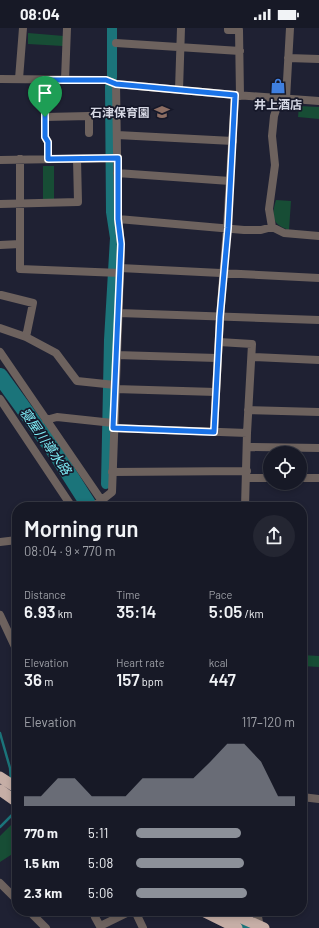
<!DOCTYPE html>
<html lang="en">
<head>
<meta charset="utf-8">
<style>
  :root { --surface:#171926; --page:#242632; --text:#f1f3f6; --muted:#9ea0a7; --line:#363843; --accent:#8c9099 }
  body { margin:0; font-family:Barlow,"Noto Sans JP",sans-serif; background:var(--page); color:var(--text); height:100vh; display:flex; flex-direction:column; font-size:15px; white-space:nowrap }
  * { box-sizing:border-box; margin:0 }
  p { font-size:13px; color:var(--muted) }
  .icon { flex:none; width:22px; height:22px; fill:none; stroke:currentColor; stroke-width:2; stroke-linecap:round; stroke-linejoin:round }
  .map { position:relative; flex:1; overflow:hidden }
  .panel { position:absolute; left:12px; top:474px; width:295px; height:414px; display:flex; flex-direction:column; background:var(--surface); border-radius:16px; box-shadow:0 2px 6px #0003,0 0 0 1px var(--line) }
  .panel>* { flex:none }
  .controls { position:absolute; left:263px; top:418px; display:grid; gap:8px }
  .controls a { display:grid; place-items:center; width:44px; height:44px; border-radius:50%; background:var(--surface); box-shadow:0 2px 6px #0003,0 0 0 1px var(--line); font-size:20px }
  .pin { position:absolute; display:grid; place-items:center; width:34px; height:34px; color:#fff; margin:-41px -17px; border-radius:50% 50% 50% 0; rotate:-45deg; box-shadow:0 0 4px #0007 }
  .pin .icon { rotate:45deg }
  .round { display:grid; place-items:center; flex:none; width:42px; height:42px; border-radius:21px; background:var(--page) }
  .summary { display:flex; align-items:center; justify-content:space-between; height:68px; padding:0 12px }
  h1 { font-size:22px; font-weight:600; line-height:30px }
  .figures { display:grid; grid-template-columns:repeat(3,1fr); gap:6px; height:68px; padding:4px 12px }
  .figures div { display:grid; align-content:center }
  .figures b { font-size:17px; font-weight:600 }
  .figures small { font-size:11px; font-weight:400 }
  .figures p { font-size:11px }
  .chart { height:112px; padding:8px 12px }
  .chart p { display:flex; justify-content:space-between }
  .chart svg { width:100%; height:72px; margin-top:4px; fill:var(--accent); opacity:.7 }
  ul { padding:0 12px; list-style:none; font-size:13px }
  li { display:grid; grid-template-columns:64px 48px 1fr; align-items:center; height:30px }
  li i { height:10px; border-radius:5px; background:var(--accent) }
  .status { display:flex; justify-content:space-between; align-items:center; height:28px; padding:0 20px; background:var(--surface); direction:ltr }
  .status svg { height:11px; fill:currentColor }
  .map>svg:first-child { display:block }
</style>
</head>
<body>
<div class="status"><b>08:04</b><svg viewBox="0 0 49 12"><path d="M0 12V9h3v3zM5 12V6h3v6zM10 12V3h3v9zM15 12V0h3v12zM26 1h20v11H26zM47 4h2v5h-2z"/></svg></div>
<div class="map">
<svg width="319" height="900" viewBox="0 0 319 900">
  <rect width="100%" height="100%" fill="#1f2133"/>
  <path fill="#174d35" d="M28,5L64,8L63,18L28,16Z
    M299,78L319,79V91L298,89Z
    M43,138H54V173H43Z
    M276,172L291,173L289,202C272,197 271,188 276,172Z
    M302,627L319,628V639L302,638Z
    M17,791V823L0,834V808Z"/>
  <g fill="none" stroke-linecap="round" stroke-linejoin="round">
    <path stroke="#1b747a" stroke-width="2.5" d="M0,705L10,740L11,751
      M0,799L14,785L13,776"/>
    <path stroke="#1b747a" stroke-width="10" d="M106,456L109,312L115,210L111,184L110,59L112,49V0"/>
    <path stroke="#1b747a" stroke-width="16" d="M0,348L55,424L90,479
      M242,883L245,900"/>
    <path stroke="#6d625e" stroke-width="8" d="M228,0V2H239L240,68
      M116,15L240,23
      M288,30L319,31
      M0,51L106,52L116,56L235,67L319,73
      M19,51L23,0
      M45,52V109L48,114V131
      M65,52L67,0
      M179,62L181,0
      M286,71L290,0
      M45,89L89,88V105
      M117,107L233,113
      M20,131V241L120,245
      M0,132L118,130
      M117,145L230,153
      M0,176L78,174L77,131
      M118,191L244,202H261L272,199L284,205L319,208
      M272,199L269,181L275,137L272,108L274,88L280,70
      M0,217L20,216
      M120,240L319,250
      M1,267L33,275L26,309
      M119,285L319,292
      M0,300L26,309L56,325L77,353L115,357
      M219,314L252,316L247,405L245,479
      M0,324L106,479
      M116,327L217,330
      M252,329L319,332
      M115,361L216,364
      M0,371L72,479
      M248,382L319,384
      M46,392L57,389L113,395
      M113,400L247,405
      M214,404L220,289L227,200L235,67
      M247,419L319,420
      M112,444L247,443
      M247,450H270
      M300,450H319
      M93,479L112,464L121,216L118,191L116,56
      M0,514L17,512
      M0,587L17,623
      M302,769L319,771
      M0,855L17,872
      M29,883L46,900
      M135,883L143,900
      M257,883L260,900
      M95,889L101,900
      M100,898L131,883"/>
    <path stroke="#c6aea6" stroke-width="11" d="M0,749L17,760
      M0,762L17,774
      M203,883L237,900
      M226,883L264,900"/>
  </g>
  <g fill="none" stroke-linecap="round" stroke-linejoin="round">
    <g stroke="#fff" stroke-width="8">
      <path id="route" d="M45,52H106L116,56L235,67L228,200L220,289L214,404L113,400L121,216L118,191V130L48,131V114L45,109Z"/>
    </g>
    <use href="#route" stroke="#1a73e8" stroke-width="5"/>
  </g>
  <defs>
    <g id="shop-bare" transform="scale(1.2)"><path d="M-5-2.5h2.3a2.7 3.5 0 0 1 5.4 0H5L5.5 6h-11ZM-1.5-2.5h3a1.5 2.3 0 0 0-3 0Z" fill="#3f7fe0" stroke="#161829" stroke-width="2.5" paint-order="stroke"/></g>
    <g id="school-bare" transform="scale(1.2)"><path d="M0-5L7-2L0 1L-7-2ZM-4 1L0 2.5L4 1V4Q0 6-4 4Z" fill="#8d6e63" stroke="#161829" stroke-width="2.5" paint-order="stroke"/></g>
  </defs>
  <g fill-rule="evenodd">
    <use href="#shop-bare" x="278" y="58"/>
    <use href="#school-bare" x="162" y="84"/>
  </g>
  <g text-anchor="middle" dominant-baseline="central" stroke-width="3.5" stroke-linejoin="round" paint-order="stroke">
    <g font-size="12" font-weight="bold" fill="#d6d8e4" stroke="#161829">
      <text x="278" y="76">井上酒店</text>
      <text x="150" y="84" text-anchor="end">石津保育園</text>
    </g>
    <g font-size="13" font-style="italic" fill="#7feff8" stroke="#161829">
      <text transform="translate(46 413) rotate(55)">寝屋川導水路</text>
    </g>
  </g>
</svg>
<div class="controls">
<a><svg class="icon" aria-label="locate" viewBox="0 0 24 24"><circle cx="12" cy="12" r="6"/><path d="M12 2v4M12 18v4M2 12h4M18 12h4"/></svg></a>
</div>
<div class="pin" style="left:45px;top:89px;background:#1e9e55"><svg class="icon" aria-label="arrive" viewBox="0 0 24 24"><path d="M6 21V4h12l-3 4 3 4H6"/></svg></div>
<section class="panel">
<div class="summary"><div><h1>Morning run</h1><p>08:04 · 9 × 770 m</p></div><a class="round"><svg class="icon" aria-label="share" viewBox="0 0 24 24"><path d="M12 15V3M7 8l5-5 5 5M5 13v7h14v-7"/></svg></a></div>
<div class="figures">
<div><p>Distance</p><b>6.93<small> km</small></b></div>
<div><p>Time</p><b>35:14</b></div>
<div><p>Pace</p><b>5:05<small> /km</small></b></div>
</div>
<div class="figures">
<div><p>Elevation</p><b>36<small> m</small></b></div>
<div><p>Heart rate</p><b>157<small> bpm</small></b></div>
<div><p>kcal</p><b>447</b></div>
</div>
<div class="chart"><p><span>Elevation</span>117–120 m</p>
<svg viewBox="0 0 160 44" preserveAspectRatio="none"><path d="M0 44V38L10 38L20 27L30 27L40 38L50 38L60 38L70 27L80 27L90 27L100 27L110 17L120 6L130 6L140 17L150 38L160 38V44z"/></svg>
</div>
<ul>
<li><b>770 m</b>5:11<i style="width:66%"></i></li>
<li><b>1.5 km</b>5:08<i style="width:68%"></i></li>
<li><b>2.3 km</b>5:06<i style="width:70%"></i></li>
</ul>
</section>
</div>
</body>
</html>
